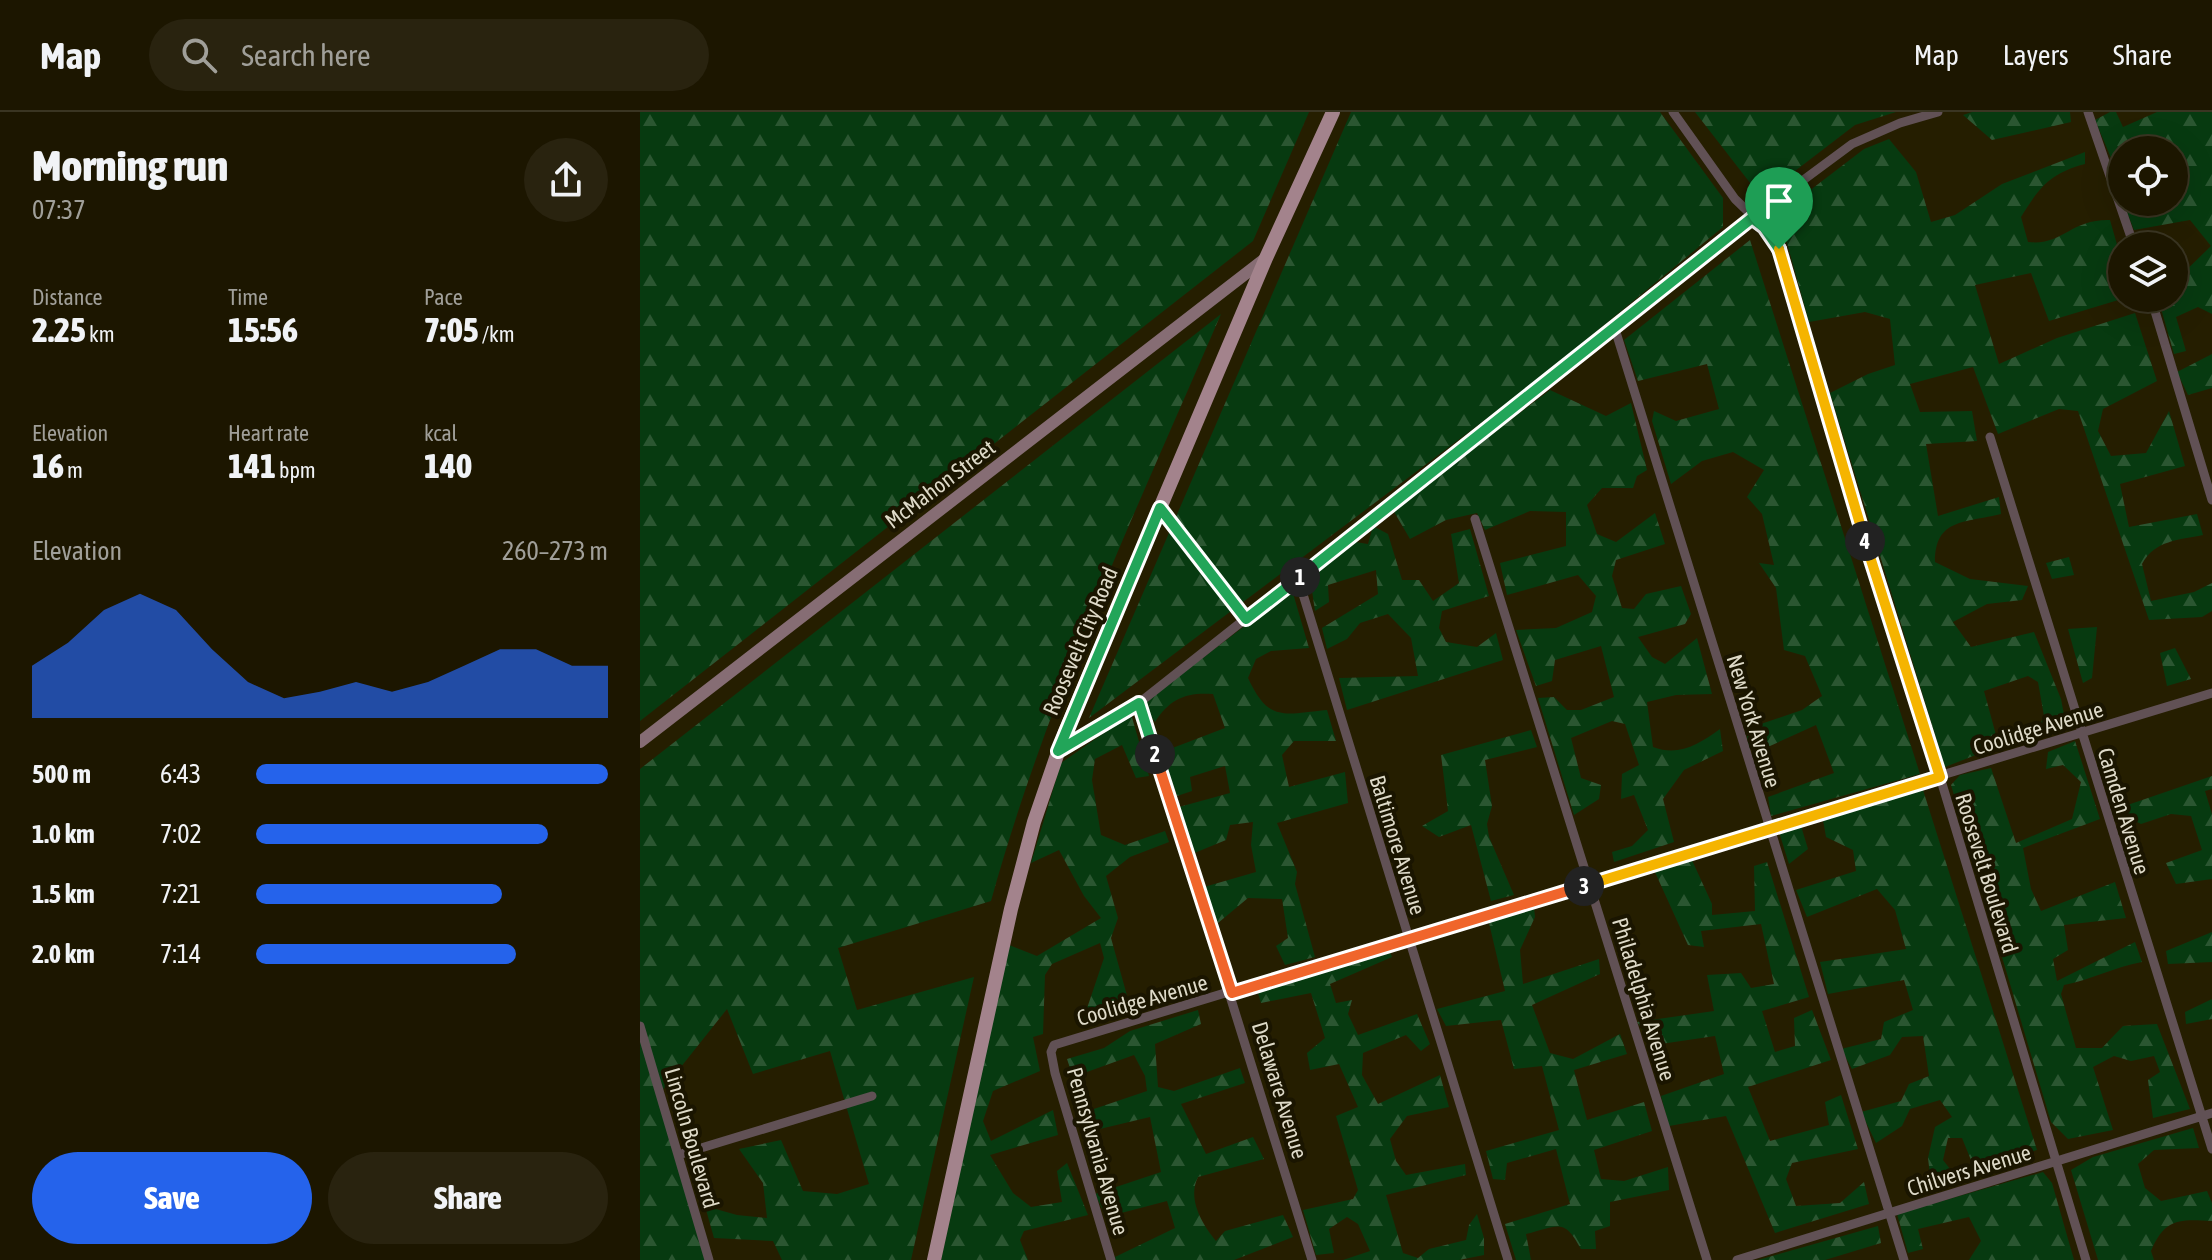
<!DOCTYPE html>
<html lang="en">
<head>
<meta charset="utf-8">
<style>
  :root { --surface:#1c1600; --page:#29230f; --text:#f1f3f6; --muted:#a09f99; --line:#3a3522; --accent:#2563eb }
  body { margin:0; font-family:"Asap Condensed",sans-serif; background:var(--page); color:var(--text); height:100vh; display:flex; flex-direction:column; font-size:30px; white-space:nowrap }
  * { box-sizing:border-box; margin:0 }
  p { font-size:26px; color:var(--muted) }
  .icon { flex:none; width:44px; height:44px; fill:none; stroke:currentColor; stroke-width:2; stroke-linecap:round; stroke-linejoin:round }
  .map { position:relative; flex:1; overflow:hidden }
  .panel { display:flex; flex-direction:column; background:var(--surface); width:640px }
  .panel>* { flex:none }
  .controls { position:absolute; left:1468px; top:24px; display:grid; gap:16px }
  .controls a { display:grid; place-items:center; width:80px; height:80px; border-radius:50%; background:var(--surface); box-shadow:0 8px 32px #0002,0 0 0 2px var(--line); font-size:40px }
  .pin { position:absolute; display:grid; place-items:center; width:68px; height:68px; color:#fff; margin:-82px -34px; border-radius:50% 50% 50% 0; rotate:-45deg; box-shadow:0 0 8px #0007 }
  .pin .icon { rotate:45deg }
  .km { position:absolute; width:40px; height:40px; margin:-20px; border-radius:50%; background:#222; color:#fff; font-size:22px; line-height:40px; text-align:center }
  .round { display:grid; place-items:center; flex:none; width:84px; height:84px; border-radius:42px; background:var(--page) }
  .headline { display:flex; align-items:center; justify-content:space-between; height:136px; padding:0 32px }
  h1 { font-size:44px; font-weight:800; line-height:60px }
  .stats { display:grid; grid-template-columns:repeat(3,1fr); gap:12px; height:136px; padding:8px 32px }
  .stats div { display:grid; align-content:center }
  .stats b { font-size:34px; font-weight:800 }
  .stats small { font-size:22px; font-weight:400 }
  .stats p { font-size:22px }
  .chart { height:224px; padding:16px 32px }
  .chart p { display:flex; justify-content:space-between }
  .chart svg { width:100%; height:144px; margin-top:8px; fill:var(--accent); opacity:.7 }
  .primary-button { display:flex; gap:16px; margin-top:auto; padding:16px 32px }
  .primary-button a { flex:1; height:92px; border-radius:48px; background:var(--accent); color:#fff; font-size:32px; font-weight:800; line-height:92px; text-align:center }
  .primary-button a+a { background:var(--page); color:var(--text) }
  ul { padding:0 32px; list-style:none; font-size:26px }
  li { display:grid; grid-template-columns:128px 96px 1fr; align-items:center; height:60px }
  li i { height:20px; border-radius:10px; background:var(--accent) }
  header { display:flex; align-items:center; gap:48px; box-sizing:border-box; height:112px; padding:0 40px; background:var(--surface); border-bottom:2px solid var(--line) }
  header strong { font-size:38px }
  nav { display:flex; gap:44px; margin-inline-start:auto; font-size:28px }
  .search { width:560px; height:72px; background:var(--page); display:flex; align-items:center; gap:20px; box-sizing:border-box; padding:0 28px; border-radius:44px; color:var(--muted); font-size:30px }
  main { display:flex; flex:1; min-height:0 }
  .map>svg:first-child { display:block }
</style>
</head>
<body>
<header>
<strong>Map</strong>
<div class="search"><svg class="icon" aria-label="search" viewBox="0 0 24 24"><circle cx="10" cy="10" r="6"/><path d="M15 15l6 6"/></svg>Search here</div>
<nav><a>Map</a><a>Layers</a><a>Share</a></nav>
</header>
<main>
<section class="panel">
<div class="headline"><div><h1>Morning run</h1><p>07:37</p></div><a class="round"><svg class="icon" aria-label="share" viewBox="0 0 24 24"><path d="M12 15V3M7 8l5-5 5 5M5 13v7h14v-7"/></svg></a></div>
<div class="stats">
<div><p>Distance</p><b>2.25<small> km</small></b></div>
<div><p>Time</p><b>15:56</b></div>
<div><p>Pace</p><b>7:05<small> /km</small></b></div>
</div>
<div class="stats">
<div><p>Elevation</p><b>16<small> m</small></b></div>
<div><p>Heart rate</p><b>141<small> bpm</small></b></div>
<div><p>kcal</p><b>140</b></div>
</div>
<div class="chart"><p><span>Elevation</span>260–273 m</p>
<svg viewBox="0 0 160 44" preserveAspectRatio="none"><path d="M0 44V28L10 21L20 11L30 6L40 11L50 23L60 33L70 38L80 36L90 33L100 36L110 33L120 28L130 23L140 23L150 28L160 28V44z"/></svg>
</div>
<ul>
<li><b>500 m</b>6:43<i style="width:100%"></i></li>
<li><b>1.0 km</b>7:02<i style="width:83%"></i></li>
<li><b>1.5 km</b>7:21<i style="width:70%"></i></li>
<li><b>2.0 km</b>7:14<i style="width:74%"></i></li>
</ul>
<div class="primary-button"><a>Save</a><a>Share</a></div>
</section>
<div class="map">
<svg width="1572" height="1148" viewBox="0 0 1572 1148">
  <defs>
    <pattern id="forest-firs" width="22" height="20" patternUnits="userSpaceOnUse" patternTransform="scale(2)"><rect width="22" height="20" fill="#073a10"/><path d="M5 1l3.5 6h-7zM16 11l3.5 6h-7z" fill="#2b5631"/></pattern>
  </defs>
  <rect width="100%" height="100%" fill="#251e00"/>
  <path fill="url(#forest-firs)" d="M0,0H669L613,129L0,609Z
    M711,0H1020L1083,86V115L890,274L449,606Z
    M1055,0H1256L1215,13L1121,85Z
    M1332,0H1430L1431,10L1352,28L1323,3Z
    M1470,0H1476L1483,15L1517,0H1572V202L1558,195L1536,205L1546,239L1534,242L1518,186H1534V170L1571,134L1550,108L1494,118L1483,90H1534V77L1544,73L1541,39L1482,38V51L1474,53L1455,8Z
    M1249,27L1276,60L1291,110L1315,103L1362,72L1445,40V52C1411,61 1400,74 1381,105L1388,130C1423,134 1430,107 1470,108L1482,150V186H1485L1409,209L1391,161L1335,173L1359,252L1417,226L1495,201L1517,269L1463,297L1458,319L1471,344L1506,341L1529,299L1545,354L1480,372L1489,415L1557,402L1563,423C1539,428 1515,428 1502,452L1511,489L1554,480L1572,471V499L1562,505L1509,508L1438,299L1419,297L1358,322L1333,255L1270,272L1280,300L1332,299L1337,329L1286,332L1298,404L1359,385L1361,402C1325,411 1295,406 1295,450L1330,467L1388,474L1382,488L1347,492L1313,510L1331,535L1394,520L1421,587L1426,613L1396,621L1404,604L1398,570L1388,564L1344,579L1359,634L1305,655L1190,281L1228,262L1255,253L1250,207L1225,200L1169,210L1139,102L1224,37Z
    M1110,128L1280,662L1131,704L1128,685L1194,661L1176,613L1130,634L1109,637L1106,617L1162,598L1182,584L1165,544L1144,538L1136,476L1119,451L1134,453L1122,402L1107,385L1124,358L1093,340L1062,349L1031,372L1012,309L1014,299L1036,309L1079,297L1067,252L998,269L984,228Z
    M581,202C498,395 407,586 351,789L198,836L217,898L334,865L271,1148H142L133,1129L74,1126L65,1094L97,1103L127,1106L123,1071L99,1037L141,1028L163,1079L197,1082L229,1072L190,939L113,962L87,897L17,985L66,1148H0V657Z
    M1572,242V276L1548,283L1537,260Z
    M910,278L966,304L991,291L1007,358L997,364L993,376H962L947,393L957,422L976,430L1015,401L1025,432L976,448L972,464L982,496L994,497L1006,482L1041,474L1051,502L1045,512L998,525L1012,545L1025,552L1057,526L1072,582L1036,583L1007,590L1013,635C1039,645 1059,632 1080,617L1083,639L1044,658L1023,687L1034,730L974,750L972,740L992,734L1008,718L994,683L981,687L982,662L999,653L985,612L972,609L931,626L941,666L961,673L959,687L934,703L898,586L914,585L927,598H941L974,585L961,534L915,548L912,569L896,574L876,518L916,516L952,500L956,484L938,463L867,483L860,451L926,434V400L890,399L845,418L837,401L806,408L770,427L753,398Z
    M733,414L748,422L762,468H779L793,489L819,471L811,422L830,417L849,484L802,499L799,516L806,530L837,535L856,521L863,548L707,598L699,566L778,564L771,526L748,502L720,511L707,527L687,537L682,516L738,482L736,458L688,473L689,490L675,499L670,465L709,429L728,432Z
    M1429,445L1434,463L1412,467L1406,451Z
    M652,478L669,536L631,539L616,547L608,566C629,611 643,602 687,598L696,629H654L642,643L649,675L705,660L708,691L637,711L657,760L655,772L675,845L645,853L636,834L648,826L642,787L608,786L578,811L564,775L616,760L611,733L613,710L590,713L586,728L552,742L539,695L590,681L585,654L550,665L552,679L537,684L522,640L585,616L573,582C547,580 530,586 515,610L502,592Z
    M1457,515L1452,566L1443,571L1428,517Z
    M1535,536L1551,567L1527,574L1520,541Z
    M491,602L509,664L496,666L482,633L455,647L452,668L461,723L485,733L525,719L529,730L490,745L466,764L478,806L471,826L491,898L441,914L464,846L460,831L412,852L405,863L403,922L393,925L400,959L353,979L343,1009L351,1029L413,998L418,1023L350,1043L373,1081L391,1095L422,1090L417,1059L427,1051L448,1103L384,1119L380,1128L388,1148H301L369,833L397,844L461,806L444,784L419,738L391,751L421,651Z
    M891,618L897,635L845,648L852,694L847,712L849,725L874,783L851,789L831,713L799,725L782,714L808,699L801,643Z
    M1435,629L1460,707L1383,736L1391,777L1401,799L1475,770L1486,806L1424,813L1428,838L1413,847L1417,869L1495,830L1502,850C1474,855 1451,868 1424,873L1421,882L1436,936H1462L1483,914L1517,912L1550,997L1513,1006L1508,968L1520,960L1514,944L1491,949L1474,944L1453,955L1473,1018L1428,1027L1411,1010L1311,673L1320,663L1351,656L1376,731L1432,707L1441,670L1423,653L1406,657L1408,640Z
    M1572,664V677L1565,679L1572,702V767L1536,772L1526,751L1562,738L1551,704L1531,702L1501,712L1473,698Z
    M1283,678L1397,1038L1335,1058L1322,1026H1308L1303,1048L1314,1062L1291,1071L1288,1046L1295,1015L1312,1005L1300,988L1270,997L1262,1014L1236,1031L1221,1000L1261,989L1269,972L1289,964L1283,924L1262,925L1250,943L1212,957L1201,937L1241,927L1244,910L1273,898L1264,868L1188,882L1180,850L1266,837L1255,798L1237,777L1167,805L1156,778L1216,759L1213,738L1186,725L1183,708Z
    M1161,714L1168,737L1149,752L1139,720Z
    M1051,746L1072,792V803L1115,799L1114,754L1127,750L1169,885L1122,899L1135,940L1155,934L1154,906L1172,898L1191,948L1108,975L1130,1029L1189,1013L1185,990L1201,983L1218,1037L1152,1051L1146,1067L1156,1094L1200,1091L1224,1070L1229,1092L1135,1121L1086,1004L1029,1014L1021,984L1084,962L1075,924L1014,933L997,910L1074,899L1067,863L1101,861L1111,876L1134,872L1121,812L1061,819L1064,835L1048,833L1014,758Z
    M894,795L895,805L880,838L883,872L959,847L960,862L892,893L910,941L933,947L980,922L987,942L934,958L947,1008L1004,990L1012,1019L954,1038L961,1067L984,1069L1028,1055L1029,1078L970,1090V1114L955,1119L956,1137H941C924,1105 918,1114 886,1122L891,1148H876L865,1112L930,1092L916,1037L867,1051L865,1068L853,1067L846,1039L919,1018L902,954L874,957L861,908L806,914L797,897L865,879L849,811Z
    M1572,820V850L1528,852L1526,839Z
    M749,837L752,845L690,872L696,891L712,888L708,902L718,923L777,902L790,932L781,939L766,923L723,941L722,963L738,992L800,963L809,995L767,1004L750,1027L756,1049L766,1063L825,1052L826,1063L746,1083L763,1141L778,1146L789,1137L826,1128L829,1113L837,1102L844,1126V1143L819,1148H703L730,1139L718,1112L707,1105L689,1117L694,1141L676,1143L663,1098L713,1087L718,1078L696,1004L718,995L699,952L670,958L667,941L685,926L671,881L621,891L617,878Z
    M1572,887V907L1546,912L1545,900Z
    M558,898L561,912L515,932L518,975L534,979L600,956L605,971L541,992L566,1042L613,1025L624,1047L558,1065C547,1087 562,1112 576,1129L585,1119L643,1103L653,1125L594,1148H476L475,1145L535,1116L527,1089L466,1105L455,1082L521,1060L510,1005L443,1021L445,1000L507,979L505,964L494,943L433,965L427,947L464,936L490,919Z
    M1553,1016L1559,1036L1514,1038L1498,1052L1505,1076L1521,1089L1567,1079L1572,1091V1109C1539,1107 1525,1106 1511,1139L1514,1148H1458L1431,1058L1453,1045Z
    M1403,1060L1412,1071L1434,1148H1329L1341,1129L1329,1105L1278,1117L1283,1137L1268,1141L1257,1102Z
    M1238,1114L1241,1131L1185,1148H1118Z"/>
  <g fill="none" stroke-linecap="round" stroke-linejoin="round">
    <path stroke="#615155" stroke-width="9" d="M1033,0L1095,87L1124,115L1139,137L1187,311L1300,665L1446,1148
      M1448,0L1494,134
      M1511,186L1572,388
      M975,217L1264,1148
      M1350,325L1572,1037
      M520,396L606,507
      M835,407L1067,1148
      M658,466L868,1148
      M499,591L672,1148
      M418,639L499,591L1112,106L1212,32L1260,11L1298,0
      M0,914L69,1148
      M38,1043L232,984
      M471,1148L415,961L411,940L414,933L1572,581
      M1097,1148L1572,1001"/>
    <path stroke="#866d74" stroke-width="12" d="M0,630L626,146"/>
    <path stroke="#a3838c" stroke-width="14" d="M294,1148L371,797L394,710L425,620L626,146L693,0"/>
  </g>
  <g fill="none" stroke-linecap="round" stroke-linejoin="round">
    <g stroke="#fff" stroke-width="16">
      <path id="split-1" d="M660,465L1112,106L1124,115L1139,137"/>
    </g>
    <g stroke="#fff" stroke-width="16">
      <path id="split-2" d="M515,642L499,591L418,639L520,396L606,507L660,465"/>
    </g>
    <g stroke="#fff" stroke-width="16">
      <path id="split-3" d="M515,642L592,881L944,774"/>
    </g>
    <g stroke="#fff" stroke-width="16">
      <path id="split-4" d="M944,774L1300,665L1225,429"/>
    </g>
    <g stroke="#fff" stroke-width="16">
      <path id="split-5" d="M1139,137L1225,429"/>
    </g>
    <use href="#split-1" stroke="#22a559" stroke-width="10"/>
    <use href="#split-2" stroke="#22a559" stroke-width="10"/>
    <use href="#split-3" stroke="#f0652b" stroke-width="10"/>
    <use href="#split-4" stroke="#f5b400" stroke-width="10"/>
    <use href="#split-5" stroke="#f5b400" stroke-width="10"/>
  </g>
  <g text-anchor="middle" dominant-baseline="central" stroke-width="8" stroke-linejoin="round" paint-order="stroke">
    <g font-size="22" fill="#dedac8" stroke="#1a1500">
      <text transform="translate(300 372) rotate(-37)">McMahon Street</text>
      <text transform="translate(440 529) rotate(-67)">Roosevelt City Road</text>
      <text transform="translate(1114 609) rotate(73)">New York Avenue</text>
      <text transform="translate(1398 616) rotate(-17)">Coolidge Avenue</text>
      <text transform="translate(1484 699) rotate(73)">Camden Avenue</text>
      <text transform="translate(758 733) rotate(73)">Baltimore Avenue</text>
      <text transform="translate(1347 761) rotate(73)">Roosevelt Boulevard</text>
      <text transform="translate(1004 887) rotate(73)">Philadelphia Avenue</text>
      <text transform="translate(502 888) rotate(-16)">Coolidge Avenue</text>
      <text transform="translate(640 978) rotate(73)">Delaware Avenue</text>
      <text transform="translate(52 1026) rotate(74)">Lincoln Boulevard</text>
      <text transform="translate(458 1039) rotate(74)">Pennsylvania Avenue</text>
      <text transform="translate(1329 1058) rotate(-17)">Chilvers Avenue</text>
    </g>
  </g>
</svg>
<div class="controls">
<a><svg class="icon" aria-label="locate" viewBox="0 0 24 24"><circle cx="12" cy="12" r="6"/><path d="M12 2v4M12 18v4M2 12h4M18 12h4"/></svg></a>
<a><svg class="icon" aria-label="layers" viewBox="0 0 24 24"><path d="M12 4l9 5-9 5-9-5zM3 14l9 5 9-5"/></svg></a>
</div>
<div class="pin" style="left:1139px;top:137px;background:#1e9e55"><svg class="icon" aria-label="arrive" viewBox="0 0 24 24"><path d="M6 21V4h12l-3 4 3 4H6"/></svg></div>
<b class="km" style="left:660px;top:465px">1</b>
<b class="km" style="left:515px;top:642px">2</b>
<b class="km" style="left:944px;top:774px">3</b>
<b class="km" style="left:1225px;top:429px">4</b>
</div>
</main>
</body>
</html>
